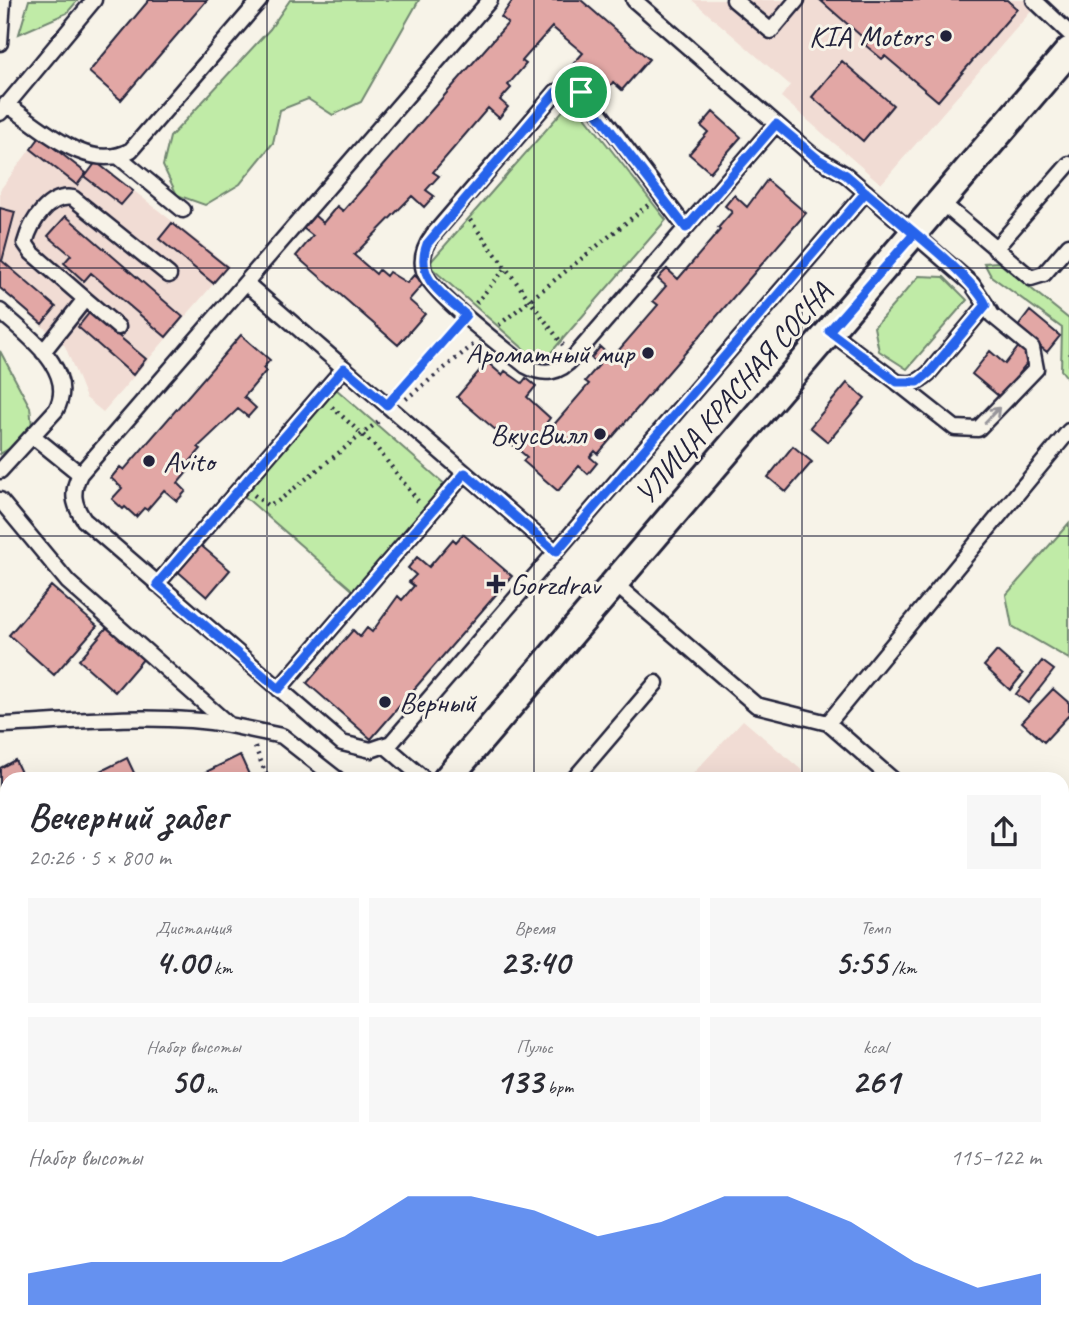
<!DOCTYPE html>
<html lang="ru">
<head>
<meta charset="utf-8">
<style>
  :root { --surface:#fff; --page:#f7f7f7; --text:#2b2b33; --muted:#7c7c81; --accent:#2563eb }
  body { margin:0; font-family:Caveat,sans-serif; background:var(--page); color:var(--text); height:100vh; display:flex; flex-direction:column; font-size:26px; white-space:nowrap }
  * { box-sizing:border-box; margin:0 }
  p { font-size:23px; color:var(--muted) }
  .icon { flex:none; width:38px; height:38px; fill:none; stroke:currentColor; stroke-width:2; stroke-linecap:round; stroke-linejoin:round }
  .map { position:relative; flex:1; overflow:hidden }
  .sheet { position:absolute; left:0px; top:772px; width:1069px; height:569px; display:flex; flex-direction:column; background:var(--surface); border-radius:21px 21px 0 0; box-shadow:0 7px 28px #0002 }
  .sheet>* { flex:none }
  .pin { position:absolute; display:grid; place-items:center; width:60px; height:60px; color:#fff; margin:-30px; border:4px solid #fff; border-radius:50%; box-shadow:0 2px 7px #0007 }
  .round { display:grid; place-items:center; flex:none; width:74px; height:74px; border-radius:0px; background:var(--page) }
  .summary { display:flex; align-items:center; justify-content:space-between; height:119px; padding:0 28px }
  h1 { font-size:38px; font-weight:700; line-height:52px }
  .metrics { display:grid; grid-template-columns:repeat(3,1fr); gap:10px; height:119px; padding:7px 28px }
  .metrics div { display:grid; align-content:center; border-radius:0px; background:var(--page); text-align:center }
  .metrics b { font-size:35px; font-weight:700 }
  .metrics small { font-size:19px; font-weight:400 }
  .metrics p { font-size:19px }
  .chart { height:196px; padding:14px 28px }
  .chart p { display:flex; justify-content:space-between }
  .chart svg { width:100%; height:126px; margin-top:7px; fill:var(--accent); opacity:.7 }
  .map>svg:first-child { display:block }
</style>
</head>
<body>
<div class="map">
<svg width="1069" height="1340" viewBox="0 0 1069 1340">
  <rect width="100%" height="100%" fill="#f7f3e8"/>
  <filter id="ink" filterUnits="userSpaceOnUse"><feTurbulence type="fractalNoise" baseFrequency=".0143" numOctaves="2"/><feDisplacementMap in="SourceGraphic" scale="14" xChannelSelector="R" yChannelSelector="G"/><feConvolveMatrix kernelMatrix="1 2 1 2 8 2 1 2 1" color-interpolation-filters="sRGB"/></filter>
  <g filter="url(#ink)">
    <path fill="#f1dcd4" d="M692,0H1041L881,184L781,97L790,85Z
      M40,136L87,172L96,161L229,266L103,412L86,398L65,346L0,289V190Z
      M743,720L812,779H688Z
      M1062,989L1069,994V1340H77L82,1334H1062Z"/>
    <path fill="#c0eba7" stroke="#718671" stroke-width="2" d="M29,0H78L67,13L19,34Z
      M290,0H419L361,102L333,115L308,99L280,110L273,143L240,184L205,205L177,195L163,166L170,137L270,29Z
      M572,100L666,220L541,364L428,265Z
      M998,262L1069,319V380L1061,370L1062,328L991,276L984,263Z
      M919,276L944,277L967,300L907,369L879,351L874,327Z
      M0,351L30,407L33,436L0,454Z
      M336,389L448,487L356,593L244,496Z
      M1069,523V659L1012,626L1006,595Z
      M0,923H7V974H0Z"/>
    <path fill="#e2a7a5" stroke="#22223b" stroke-width="2" d="M149,0H207L121,100L89,72Z
      M513,0H581L649,59L622,90L613,82L610,86L583,72L578,77L569,69L583,53L552,27L544,36L522,61L526,64L508,85L511,88L500,100L508,107L499,118L488,108L433,172L439,176L426,190L434,196L424,207L412,196L354,255L376,274L379,270L386,276L389,272L407,283L414,275L424,283L409,300L425,314L398,345L296,256L313,236L303,228L314,215L323,223L337,206L343,211L508,23L501,17Z
      M820,0H1007L1017,9L938,101L885,56L882,59L865,45L868,42Z
      M842,61L893,105L863,141L812,97Z
      M713,112L741,137L710,172L689,154L708,132L701,126Z
      M40,137L86,173L77,185L31,149Z
      M96,162L133,191L121,205L85,177Z
      M767,180L806,213L598,454L595,451L590,457L597,463L588,474L579,466L558,491L523,461L527,457L457,397L487,362L502,375L505,371L522,383L526,378L536,386L527,397L550,418L547,422L552,427L589,384L585,381L599,365L591,358L600,347L612,358L658,305L653,301L666,286L658,279L662,274L667,269L678,279L720,230L718,228L732,212L725,206L734,195L747,207Z
      M0,208L15,212L2,261L56,307L42,324L0,288Z
      M66,216L183,317L166,337L91,273L84,281L64,263L71,255L48,236Z
      M172,223L227,267L213,283L159,239Z
      M1030,311L1060,336L1047,352L1017,328Z
      M90,312L146,359L133,375L78,327Z
      M241,335L270,360L263,368L266,371L244,397L256,408L248,417L238,409L198,447L201,449L185,467L189,470L178,483L186,491L177,501L164,490L147,510L144,508L136,517L125,507L123,509L112,499L122,488L111,478L120,467L124,470Z
      M1027,336L1040,347L1018,374L1030,384L1012,407L972,374L990,351L1005,364Z
      M847,383L865,398L828,442L810,427Z
      M793,446L812,462L786,492L768,477Z
      M463,534L512,576L371,739L307,683L353,630L360,637L367,628L372,632L398,596L402,600L414,586L409,582L416,575L408,568L417,557L429,567L453,539L456,542Z
      M198,543L230,570L207,597L175,569Z
      M51,586L97,626L54,675L9,635Z
      M109,625L145,657L115,692L79,660Z
      M997,651L1023,674L1010,690L984,666Z
      M1042,661L1054,670L1028,703L1016,694Z
      M1053,689L1069,703V715L1044,742L1022,722Z
      M240,755L251,779H192Z
      M127,758L137,779H85Z
      M15,760L24,779H7V821L0,825V768Z
      M1062,1087L1069,1092V1312L1062,1306Z
      M0,1109L7,1114V1172L1,1180Z
      M110,1334H173L168,1340H117Z
      M225,1334H288L282,1340H220Z
      M311,1334H332L339,1340H319Z
      M454,1334H539L547,1340H448Z
      M651,1334H915L923,1340H659Z"/>
    <g fill="none" stroke-linecap="round" stroke-linejoin="round">
      <g stroke="#22223b" stroke-width="19">
        <path id="service" d="M490,0L80,474C71,492 73,504 84,520L342,743L371,750L391,743L866,192
          M634,0L812,155L846,175L972,284L986,305L929,373C918,383 911,385 897,382L829,331
          M734,0L771,31L797,0
          M1034,0L1069,33
          M0,43L3,0
          M6,104C40,126 89,175 131,150L260,0
          M0,113L94,0
          M119,157L183,210
          M941,202L1031,278L1044,274L1069,245
          M686,228L586,95C575,88 567,88 556,92L433,235C425,246 420,258 424,271C431,293 504,348 526,366C544,376 560,373 573,358L776,124
          M995,249L1069,164
          M246,283L556,552
          M85,299L118,327
          M0,311C26,335 78,370 56,410L0,471
          M43,352L85,299L32,253L25,243C31,221 49,194 73,198L169,275
          M898,383L955,428L978,429L1036,369L1032,348L992,315L986,305
          M33,436L80,474
          M0,500L68,582L229,725L282,736L337,779
          M614,583L756,705L828,723L1069,431
          M157,584L344,368
          M279,689L465,473
          M828,723L892,779
          M0,725C71,722 160,712 229,725
          M387,747L424,779
          M574,779L656,683
          M1062,862L1069,866
          M0,890H7
          M1062,976L1069,981
          M1062,1021L1069,1027
          M0,1053L7,1057
          M633,1334L641,1340
          M1021,1334L1029,1340
          M407,1340L413,1334"/>
      </g>
      <g stroke="#22223b" stroke-width="32">
        <path id="minor" d="M447,779L1069,51
          M0,1302L7,1293"/>
      </g>
      <path stroke="#22223b" stroke-width="4.5" stroke-dasharray="2 5" stroke-linecap="butt" d="M470,220L563,345
        M476,303L506,268
        M499,325L648,205
        M398,393L454,329
        M406,399L473,345
        M332,407L376,447L418,501
        M254,495L267,505L277,502L380,420
        M255,747L268,779
        M0,1210L7,1217
        M21,1334L22,1340"/>
      <use href="#service" stroke="#f7f3e8" stroke-width="14"/>
      <use href="#minor" stroke="#f7f3e8" stroke-width="26"/>
    </g>
    <defs><path id="oneway-shaft" d="M-6 0H5M1.5-3L5.5 0L1.5 3" fill="none" stroke-width="1.6" stroke-linecap="round" stroke-linejoin="round" transform="scale(1.75)"/></defs>
    <use stroke="#97959a" href="#oneway-shaft" transform="translate(992 415) rotate(-46)"/>
  </g>
  <g fill="none" stroke-linecap="round" stroke-linejoin="round" filter="url(#ink)">
    <g stroke="#fff" stroke-width="14">
      <path id="route" d="M581,92L570,89L556,92L427,244C414,278 443,295 466,315L387,405L344,368L157,584L279,689L465,473L556,552L866,192C894,217 973,276 986,305L929,373L918,382H897L829,331L914,234L846,175L818,159L776,124L686,228L581,92"/>
    </g>
    <use href="#route" stroke="#2563eb" stroke-width="9"/>
  </g>
  <path fill="none" stroke="#22223b" stroke-width="2" stroke-opacity="0.55" d="M267,0V779M534,0V779M802,0V779M0,268H1069M0,536H1069M0,804H7M1062,804H1069M0,1072H7M1062,1072H1069M267,1334V1340M534,1334V1340M802,1334V1340"/>
  <g fill="#22223b" stroke="#f7f3e8" stroke-width="2.5">
    <circle cx="946" cy="36" r="7"/>
    <circle cx="648" cy="353" r="7"/>
    <circle cx="600" cy="434" r="7"/>
    <circle cx="149" cy="461" r="7"/>
    <path d="M492.5 573.5h7v7h7v7h-7v7h-7v-7h-7v-7h7z"/>
    <circle cx="385" cy="702" r="7"/>
  </g>
  <g text-anchor="middle" dominant-baseline="central" stroke-width="6" stroke-linejoin="round" paint-order="stroke">
    <g font-size="30" fill="#22223b" stroke="#f7f3e8" text-anchor="end">
      <text x="932" y="36">KIA Motors</text>
      <text x="634" y="353">Ароматный мир</text>
      <text x="586" y="434">ВкусВилл</text>
      <text x="163" y="461" text-anchor="start">Avito</text>
      <text x="510" y="584" text-anchor="start">Gorzdrav</text>
      <text x="399" y="702" text-anchor="start">Верный</text>
    </g>
    <g font-size="30" fill="#22223b" stroke="#f7f3e8">
      <text transform="translate(733 393) rotate(-49)">УЛИЦА КРАСНАЯ СОСНА</text>
    </g>
  </g>
</svg>
<div class="pin" style="left:581px;top:92px;background:#1e9e55"><svg class="icon" aria-label="arrive" viewBox="0 0 24 24"><path d="M6 21V4h12l-3 4 3 4H6"/></svg></div>
<section class="sheet">
<div class="summary"><div><h1>Вечерний забег</h1><p>20:26 · 5 × 800 m</p></div><a class="round"><svg class="icon" aria-label="share" viewBox="0 0 24 24"><path d="M12 15V3M7 8l5-5 5 5M5 13v7h14v-7"/></svg></a></div>
<div class="metrics">
<div><p>Дистанция</p><b>4.00<small> km</small></b></div>
<div><p>Время</p><b>23:40</b></div>
<div><p>Темп</p><b>5:55<small> /km</small></b></div>
</div>
<div class="metrics">
<div><p>Набор высоты</p><b>50<small> m</small></b></div>
<div><p>Пульс</p><b>133<small> bpm</small></b></div>
<div><p>kcal</p><b>261</b></div>
</div>
<div class="chart"><p><span>Набор высоты</span>115–122 m</p>
<svg viewBox="0 0 160 44" preserveAspectRatio="none"><path d="M0 44V33L10 29L20 29L30 29L40 29L50 20L60 6L70 6L80 11L90 20L100 15L110 6L120 6L130 15L140 29L150 38L160 33V44z"/></svg>
</div>
</section>
</div>
</body>
</html>
